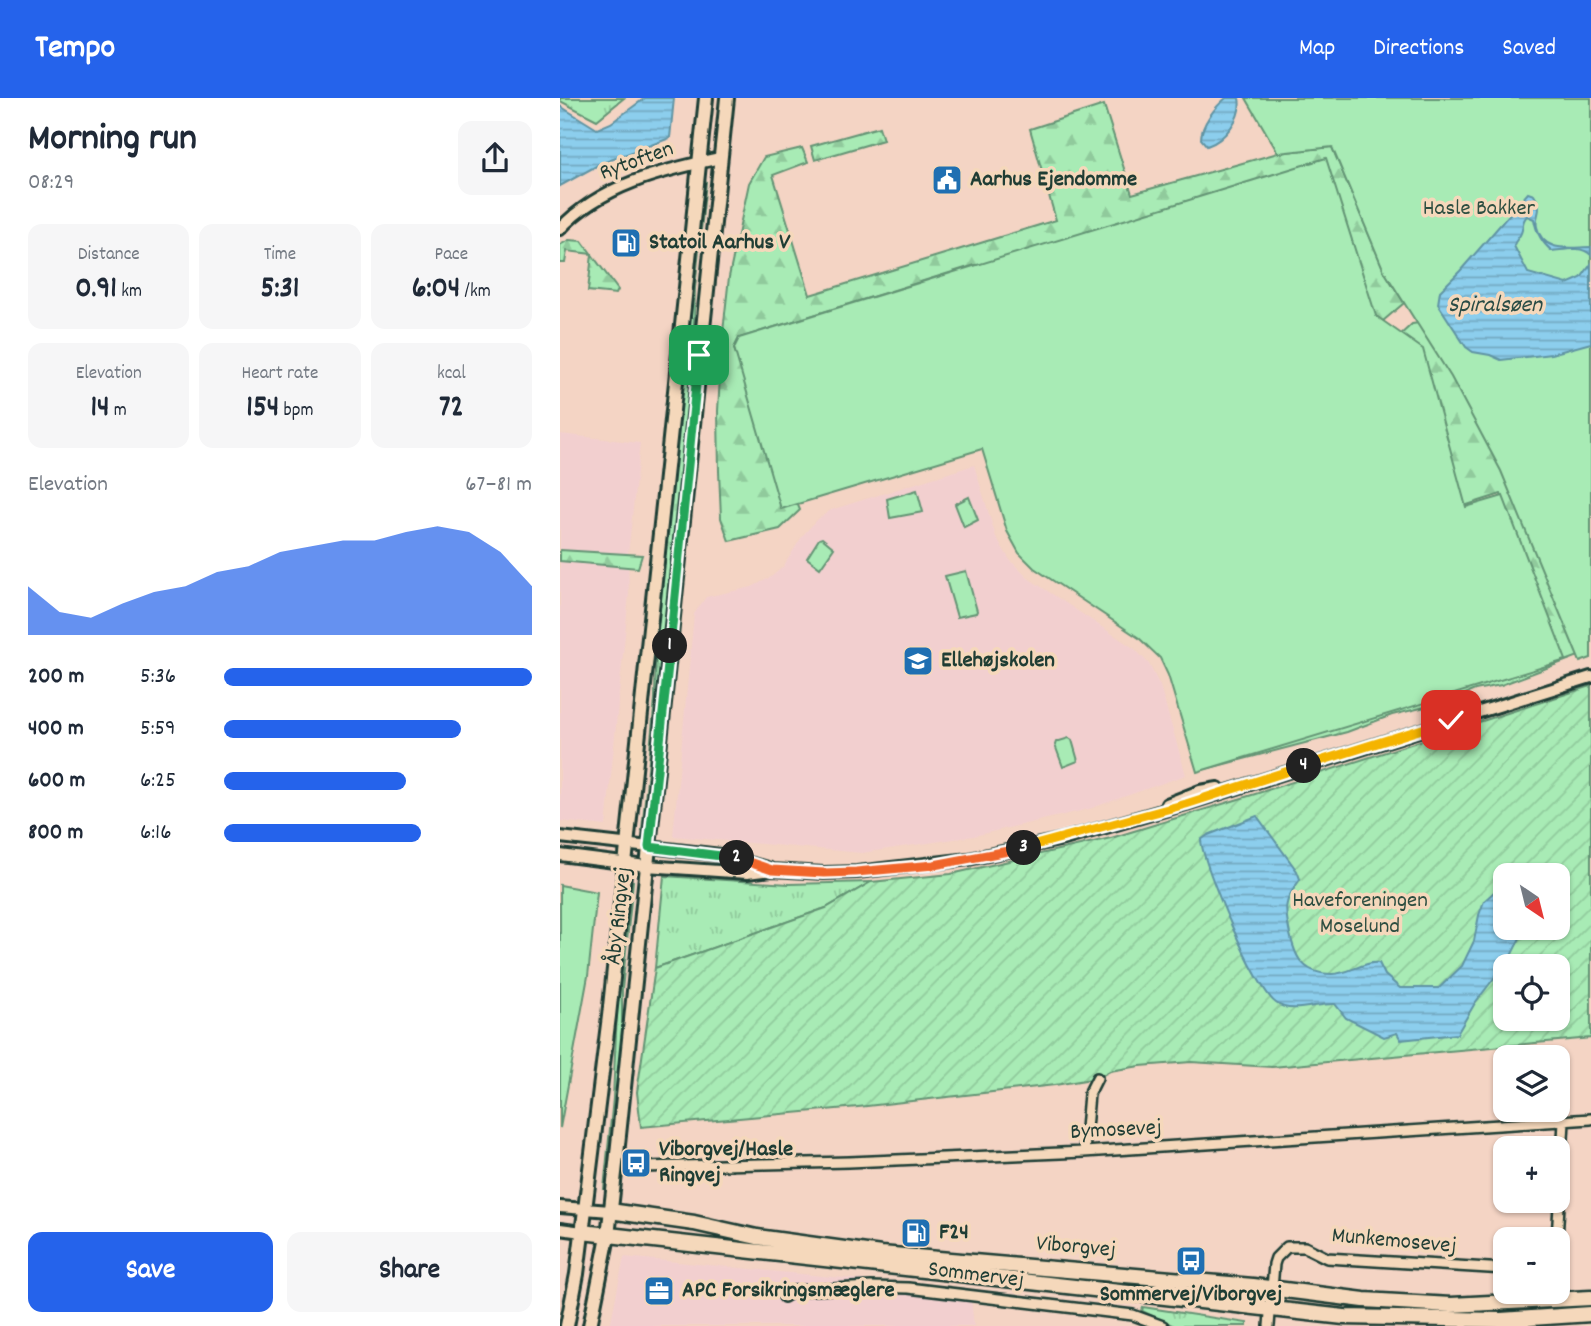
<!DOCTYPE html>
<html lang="en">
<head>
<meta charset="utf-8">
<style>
  :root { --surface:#fff; --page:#f6f6f7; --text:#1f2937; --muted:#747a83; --accent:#2563eb }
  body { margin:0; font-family:Dekko,sans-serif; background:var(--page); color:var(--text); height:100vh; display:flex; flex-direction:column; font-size:26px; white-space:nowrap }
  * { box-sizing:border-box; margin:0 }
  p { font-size:23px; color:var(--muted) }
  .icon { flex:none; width:38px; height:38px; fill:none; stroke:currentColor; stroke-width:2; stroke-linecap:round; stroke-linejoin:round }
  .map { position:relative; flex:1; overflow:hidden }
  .panel { display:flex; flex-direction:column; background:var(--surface); width:560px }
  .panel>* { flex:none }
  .needle { width:46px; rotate:145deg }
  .buttons { position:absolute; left:933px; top:765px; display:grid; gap:14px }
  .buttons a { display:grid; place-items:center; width:77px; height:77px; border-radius:14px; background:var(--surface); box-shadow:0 2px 5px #0004; font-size:35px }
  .pin { position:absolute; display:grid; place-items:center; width:60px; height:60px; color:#fff; margin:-30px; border-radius:14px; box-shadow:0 4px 10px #0006 }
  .km { position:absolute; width:35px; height:35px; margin:-18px; border-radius:50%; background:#222; color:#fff; font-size:19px; line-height:35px; text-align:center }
  .round { display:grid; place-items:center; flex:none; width:74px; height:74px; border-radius:14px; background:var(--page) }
  .headline { display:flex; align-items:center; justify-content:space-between; height:119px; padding:0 28px }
  h1 { font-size:38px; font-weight:800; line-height:52px }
  .figures { display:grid; grid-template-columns:repeat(3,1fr); gap:10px; height:119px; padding:7px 28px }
  .figures div { display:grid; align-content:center; border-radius:14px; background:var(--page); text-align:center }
  .figures b { font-size:30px; font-weight:800 }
  .figures small { font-size:19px; font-weight:400 }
  .figures p { font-size:19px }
  .chart { height:196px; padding:14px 28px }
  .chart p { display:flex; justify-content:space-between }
  .chart svg { width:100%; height:126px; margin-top:7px; fill:var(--accent); opacity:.7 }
  .action { display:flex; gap:14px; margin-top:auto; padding:14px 28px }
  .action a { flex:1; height:80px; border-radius:14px; background:var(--accent); color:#fff; font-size:28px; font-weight:800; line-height:80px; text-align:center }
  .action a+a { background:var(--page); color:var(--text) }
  ul { padding:0 28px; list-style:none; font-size:23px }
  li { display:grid; grid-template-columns:112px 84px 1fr; align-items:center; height:52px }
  li i { height:18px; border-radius:9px; background:var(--accent) }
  header { display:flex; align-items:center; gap:42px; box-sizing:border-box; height:98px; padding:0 35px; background:var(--accent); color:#fff }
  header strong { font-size:33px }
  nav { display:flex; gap:38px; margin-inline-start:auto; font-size:24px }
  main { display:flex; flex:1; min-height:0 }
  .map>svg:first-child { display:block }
</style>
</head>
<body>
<header>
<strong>Tempo</strong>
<nav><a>Map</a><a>Directions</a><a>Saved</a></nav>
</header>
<main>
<section class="panel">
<div class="headline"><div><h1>Morning run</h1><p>08:29</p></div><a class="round"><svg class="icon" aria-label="share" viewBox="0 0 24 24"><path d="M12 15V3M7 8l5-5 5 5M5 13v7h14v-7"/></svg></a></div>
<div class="figures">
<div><p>Distance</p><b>0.91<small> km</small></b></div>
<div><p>Time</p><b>5:31</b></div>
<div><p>Pace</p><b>6:04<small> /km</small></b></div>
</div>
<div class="figures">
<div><p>Elevation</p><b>14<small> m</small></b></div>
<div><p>Heart rate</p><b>154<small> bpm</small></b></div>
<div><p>kcal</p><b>72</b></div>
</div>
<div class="chart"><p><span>Elevation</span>67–81 m</p>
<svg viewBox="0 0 160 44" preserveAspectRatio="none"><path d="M0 44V27L10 36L20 38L30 33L40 29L50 27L60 22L70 20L80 15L90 13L100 11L110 11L120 8L130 6L140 8L150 15L160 27V44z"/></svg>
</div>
<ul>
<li><b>200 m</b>5:36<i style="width:100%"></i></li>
<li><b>400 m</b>5:59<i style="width:77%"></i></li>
<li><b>600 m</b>6:25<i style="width:59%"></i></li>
<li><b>800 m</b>6:16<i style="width:64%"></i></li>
</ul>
<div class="action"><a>Save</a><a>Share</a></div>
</section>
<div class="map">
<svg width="1031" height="1228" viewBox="0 0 1031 1228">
  <defs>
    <pattern id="grass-tufts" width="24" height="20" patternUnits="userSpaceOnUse" patternTransform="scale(1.75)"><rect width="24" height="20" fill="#a8ebb5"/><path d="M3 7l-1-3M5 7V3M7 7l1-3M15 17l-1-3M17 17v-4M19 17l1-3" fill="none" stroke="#90ca9c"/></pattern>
    <pattern id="forest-firs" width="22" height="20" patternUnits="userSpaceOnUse" patternTransform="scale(1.75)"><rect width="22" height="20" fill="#a8ebb5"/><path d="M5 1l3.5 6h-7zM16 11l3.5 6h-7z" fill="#90ca9c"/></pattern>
    <pattern id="garden-furrows" width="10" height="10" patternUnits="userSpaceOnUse" patternTransform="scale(1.75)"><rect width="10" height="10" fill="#a8ebb5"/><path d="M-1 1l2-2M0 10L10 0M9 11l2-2" fill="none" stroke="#90ca9c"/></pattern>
    <pattern id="water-rules" width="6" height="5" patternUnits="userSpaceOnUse" patternTransform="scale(1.75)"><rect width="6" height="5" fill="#8cceed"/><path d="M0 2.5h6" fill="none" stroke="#72a8c1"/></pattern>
  </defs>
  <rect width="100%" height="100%" fill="#f4d4c4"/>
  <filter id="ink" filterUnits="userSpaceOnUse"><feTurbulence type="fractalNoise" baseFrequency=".0143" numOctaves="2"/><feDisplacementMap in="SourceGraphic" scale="14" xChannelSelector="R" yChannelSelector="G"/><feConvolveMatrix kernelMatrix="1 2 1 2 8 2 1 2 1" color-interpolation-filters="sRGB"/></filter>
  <g filter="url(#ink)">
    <path fill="#f2cfcf" d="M0,336L80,345L68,457L69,496L46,728L0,723Z
      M414,367L436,439L450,462L468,480L575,551L589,566L600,588L626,677L529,711L414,738L302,755L113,738L134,516L146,499L192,489L211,479L223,469L243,437L258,421L271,412Z
      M64,1159L410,1192L414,1228H50Z"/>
    <path fill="url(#grass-tufts)" stroke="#649474" stroke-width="2" d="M0,0H64L37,22L0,3Z
      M146,84L135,190L133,263L85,732H82L95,601L96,540L143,85Z
      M104,778L229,786L311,784L266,810L95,870Z
      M71,783H73L62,892V949L47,1091H44L53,1000L58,891Z
      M583,1209L687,1225V1228H614L582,1213Z"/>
    <path fill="url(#forest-firs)" stroke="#649474" stroke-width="2" d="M544,7L572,96L718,55L772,49L824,172L844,205L823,223L816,218L415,167L179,240L174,251L240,412L220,431L169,443L161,420L159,373L158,313L162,243L169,179L189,85L204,59L242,50L248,64L213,77L250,197L496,122L470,31Z
      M319,29L323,42L255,62L251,48Z
      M9,142L22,143L58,192L56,196L28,193L32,156L7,153L5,165H0V147Z
      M859,225L871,238L952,382L1019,558L941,587L915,592L886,604L832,617L787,634L638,673L605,564L993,554L941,396L904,408L821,255L852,226Z
      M0,452L82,457L78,470L0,463Z"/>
    <path fill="#a8ebb5" stroke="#649474" stroke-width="2" d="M686,0H1031V560L1020,564L941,373L891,279L824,173L772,49L718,55Z
      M766,60L816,218L863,251L906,409L943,398L1006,562L637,674L608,577L600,560L579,540L474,470L459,455L447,433L422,351L221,411L174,250L179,240Z
      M357,392L363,414L330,420L327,401Z
      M409,399L418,422L404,429L395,406Z
      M262,440L274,450L260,470L247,460L259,441Z
      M406,473L417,513L416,515L397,519L385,478Z
      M509,640L512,642L518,663L503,669L495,647L496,644Z
      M0,787L37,794L28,878L0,1030Z"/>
    <path fill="url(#garden-furrows)" stroke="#649474" stroke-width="2" fill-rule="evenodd" d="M1031,588V940L712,969L631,964L580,968L550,973L537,980L495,987L298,1009L81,1029L77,994L95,870L266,810L311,784L391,776L551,740L692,697ZM945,777H998V830H945ZM945,868H998V920H945Z"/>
    <path fill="url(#water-rules)" stroke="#6094a3" stroke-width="2" d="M85,0H114L110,40L40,66L0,88V8L37,31L51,25Z
      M666,0H679C683,19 665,42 647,48L641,41C641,27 655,9 666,0Z
      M968,95L974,97C985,115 974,115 977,129C983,156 1011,149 1031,149V157C1021,147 1005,152 992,153C982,145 976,133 974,121L967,118C961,124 964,128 961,135C959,141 955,141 954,148L968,175L1007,186L1021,180L1031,166V245L991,256L941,262L930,257L913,254L906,249L878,206L880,193L900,173Z
      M697,718L737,773L740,781C735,790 729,795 727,805C725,812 727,819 728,826C733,854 739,876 772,876C789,876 804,863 819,865L825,877L840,890H879L902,868L914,843L919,817L924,803L945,784V830H965L951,858L915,905L897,936L841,942L837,935L824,939L786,920L775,906C757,905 731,917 716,905C696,891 643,768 641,742L648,737Z"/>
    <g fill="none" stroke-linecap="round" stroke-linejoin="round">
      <g stroke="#1f3d34" stroke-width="14">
        <path id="minor" d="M524,1054L529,996L537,980
          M83,1069L289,1064L524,1054L1031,1021
          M997,1141L1004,1024
          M224,1199L234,1193L311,1189L348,1190L573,1217L603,1228
          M709,1228L714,1166L716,1160L727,1149H745L767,1160L945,1171"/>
      </g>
      <g stroke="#1f3d34" stroke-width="16">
        <path id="tertiary" d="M0,131C40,87 104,72 160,60
          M607,706L640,693L658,690
          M0,739L161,757L210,771
          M0,757L86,768L187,775L212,772L264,775L297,774L409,761L504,741L626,706L1031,579
          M0,1109L50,1113
          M0,1131L22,1134"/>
      </g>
      <g stroke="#1f3d34" stroke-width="18">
        <path id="secondary" d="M7,1228L17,1176L49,918L146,0
          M30,1228L48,1138L56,1066L167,0"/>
      </g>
      <g stroke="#1f3d34" stroke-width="19">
        <path id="primary" d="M50,1113L134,1125L197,1139L321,1156L693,1188L804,1202L891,1207L1031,1200
          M22,1134L784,1219L941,1222L1031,1216"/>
      </g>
      <use href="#minor" stroke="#f5d8bb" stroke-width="9"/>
      <use href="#tertiary" stroke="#f5d8bb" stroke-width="10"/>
      <use href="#secondary" stroke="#f5d8bb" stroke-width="12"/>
      <use href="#primary" stroke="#f5d8bb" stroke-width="14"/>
    </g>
  </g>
  <g fill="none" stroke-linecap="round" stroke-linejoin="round" filter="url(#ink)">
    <g stroke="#fff" stroke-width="14">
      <path id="split-1" d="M110,548L139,257"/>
    </g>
    <g stroke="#fff" stroke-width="14">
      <path id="split-2" d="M110,548L89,749L177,760"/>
    </g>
    <g stroke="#fff" stroke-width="14">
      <path id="split-3" d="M177,760L212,772L264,775L296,774L374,767L464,750"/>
    </g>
    <g stroke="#fff" stroke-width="14">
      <path id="split-4" d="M464,750L626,706L744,668"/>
    </g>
    <g stroke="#fff" stroke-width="14">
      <path id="split-5" d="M744,668L891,622"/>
    </g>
    <use href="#split-1" stroke="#22a559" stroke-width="9"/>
    <use href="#split-2" stroke="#22a559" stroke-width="9"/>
    <use href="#split-3" stroke="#f0652b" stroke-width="9"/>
    <use href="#split-4" stroke="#f5b400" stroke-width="9"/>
    <use href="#split-5" stroke="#f5b400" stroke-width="9"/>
  </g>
  <defs>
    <g id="civic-square" transform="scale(1.575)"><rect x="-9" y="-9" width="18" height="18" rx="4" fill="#1f6fb2" stroke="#f5d8bb"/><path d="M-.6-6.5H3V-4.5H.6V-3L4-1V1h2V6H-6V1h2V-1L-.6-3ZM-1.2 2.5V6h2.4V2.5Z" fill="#fff"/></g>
    <g id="fuel-square" transform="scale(1.575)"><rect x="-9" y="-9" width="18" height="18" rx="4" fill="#1f6fb2" stroke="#f5d8bb"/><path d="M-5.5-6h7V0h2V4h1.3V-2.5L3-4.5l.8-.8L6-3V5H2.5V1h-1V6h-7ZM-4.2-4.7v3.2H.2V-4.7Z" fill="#fff"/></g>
    <g id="school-square" transform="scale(1.575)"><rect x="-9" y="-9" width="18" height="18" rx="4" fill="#1f6fb2" stroke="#f5d8bb"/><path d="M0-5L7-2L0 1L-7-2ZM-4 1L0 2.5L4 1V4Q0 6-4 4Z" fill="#fff"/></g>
    <g id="bus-square" transform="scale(1.575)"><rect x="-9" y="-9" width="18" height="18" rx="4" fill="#1f6fb2" stroke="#f5d8bb"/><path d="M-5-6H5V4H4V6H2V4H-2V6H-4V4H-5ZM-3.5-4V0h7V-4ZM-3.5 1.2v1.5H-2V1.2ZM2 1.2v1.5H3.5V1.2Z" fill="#fff"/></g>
    <g id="office-square" transform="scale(1.575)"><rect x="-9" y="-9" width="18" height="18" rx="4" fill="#1f6fb2" stroke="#f5d8bb"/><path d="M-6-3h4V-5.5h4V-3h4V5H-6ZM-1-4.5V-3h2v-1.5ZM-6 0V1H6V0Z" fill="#fff"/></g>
  </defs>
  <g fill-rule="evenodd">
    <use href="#civic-square" x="387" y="82"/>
    <use href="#fuel-square" x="66" y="145"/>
    <use href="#school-square" x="358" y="563"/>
    <use href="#bus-square" x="76" y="1065"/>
    <use href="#fuel-square" x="356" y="1135"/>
    <use href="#bus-square" x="631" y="1163"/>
    <use href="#office-square" x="99" y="1193"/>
  </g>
  <g text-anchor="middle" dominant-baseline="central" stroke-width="7" stroke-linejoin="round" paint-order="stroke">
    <g font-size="23" fill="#1f3d34" stroke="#f5d8bb">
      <text transform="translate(77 64) rotate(-20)">Rytoften</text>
      <text transform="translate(60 818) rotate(-84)">Åby Ringvej</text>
      <text transform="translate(556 1033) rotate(-3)">Bymosevej</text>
      <text transform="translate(834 1144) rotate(5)">Munkemosevej</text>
      <text transform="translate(516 1150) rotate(5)">Viborgvej</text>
      <text transform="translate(416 1178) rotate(7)">Sommervej</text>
    </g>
    <g font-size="23" font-weight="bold" fill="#1f3d34" stroke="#f5d8bb" text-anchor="start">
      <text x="410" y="82">Aarhus Ejendomme</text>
      <text x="89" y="145">Statoil Aarhus V</text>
      <text x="381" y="563">Ellehøjskolen</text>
      <text x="99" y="1052">Viborgvej/Hasle<tspan x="99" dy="26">Ringvej</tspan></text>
      <text x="379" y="1135">F24</text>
      <text x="122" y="1193">APC Forsikringsmæglere</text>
      <text x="631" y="1197" text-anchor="middle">Sommervej/Viborgvej</text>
    </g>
    <g font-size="23" fill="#2d4e41" stroke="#f5d8bb">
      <text x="919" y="111">Hasle Bakker</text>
      <text x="800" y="803">Haveforeningen<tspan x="800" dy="26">Moselund</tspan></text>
    </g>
    <g font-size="24" font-style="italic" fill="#2a4c46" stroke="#f5d8bb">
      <text x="935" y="208">Spiralsøen</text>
    </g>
  </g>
</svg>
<div class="buttons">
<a><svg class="needle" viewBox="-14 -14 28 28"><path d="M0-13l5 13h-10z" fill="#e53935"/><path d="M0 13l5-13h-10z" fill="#747a83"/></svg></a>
<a><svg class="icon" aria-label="locate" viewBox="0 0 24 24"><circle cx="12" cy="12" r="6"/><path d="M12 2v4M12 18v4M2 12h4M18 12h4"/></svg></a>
<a><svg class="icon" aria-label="layers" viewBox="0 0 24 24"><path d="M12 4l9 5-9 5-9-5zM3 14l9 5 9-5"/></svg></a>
<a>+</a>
<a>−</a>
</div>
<div class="pin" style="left:139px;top:257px;background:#1e9e55"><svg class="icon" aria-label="arrive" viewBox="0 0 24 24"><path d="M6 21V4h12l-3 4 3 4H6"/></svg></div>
<div class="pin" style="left:891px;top:622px;background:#d93025"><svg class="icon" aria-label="check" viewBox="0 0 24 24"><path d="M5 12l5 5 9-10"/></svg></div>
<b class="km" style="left:110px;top:548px">1</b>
<b class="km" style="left:177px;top:760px">2</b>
<b class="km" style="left:464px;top:750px">3</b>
<b class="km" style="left:744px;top:668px">4</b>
</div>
</main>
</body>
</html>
